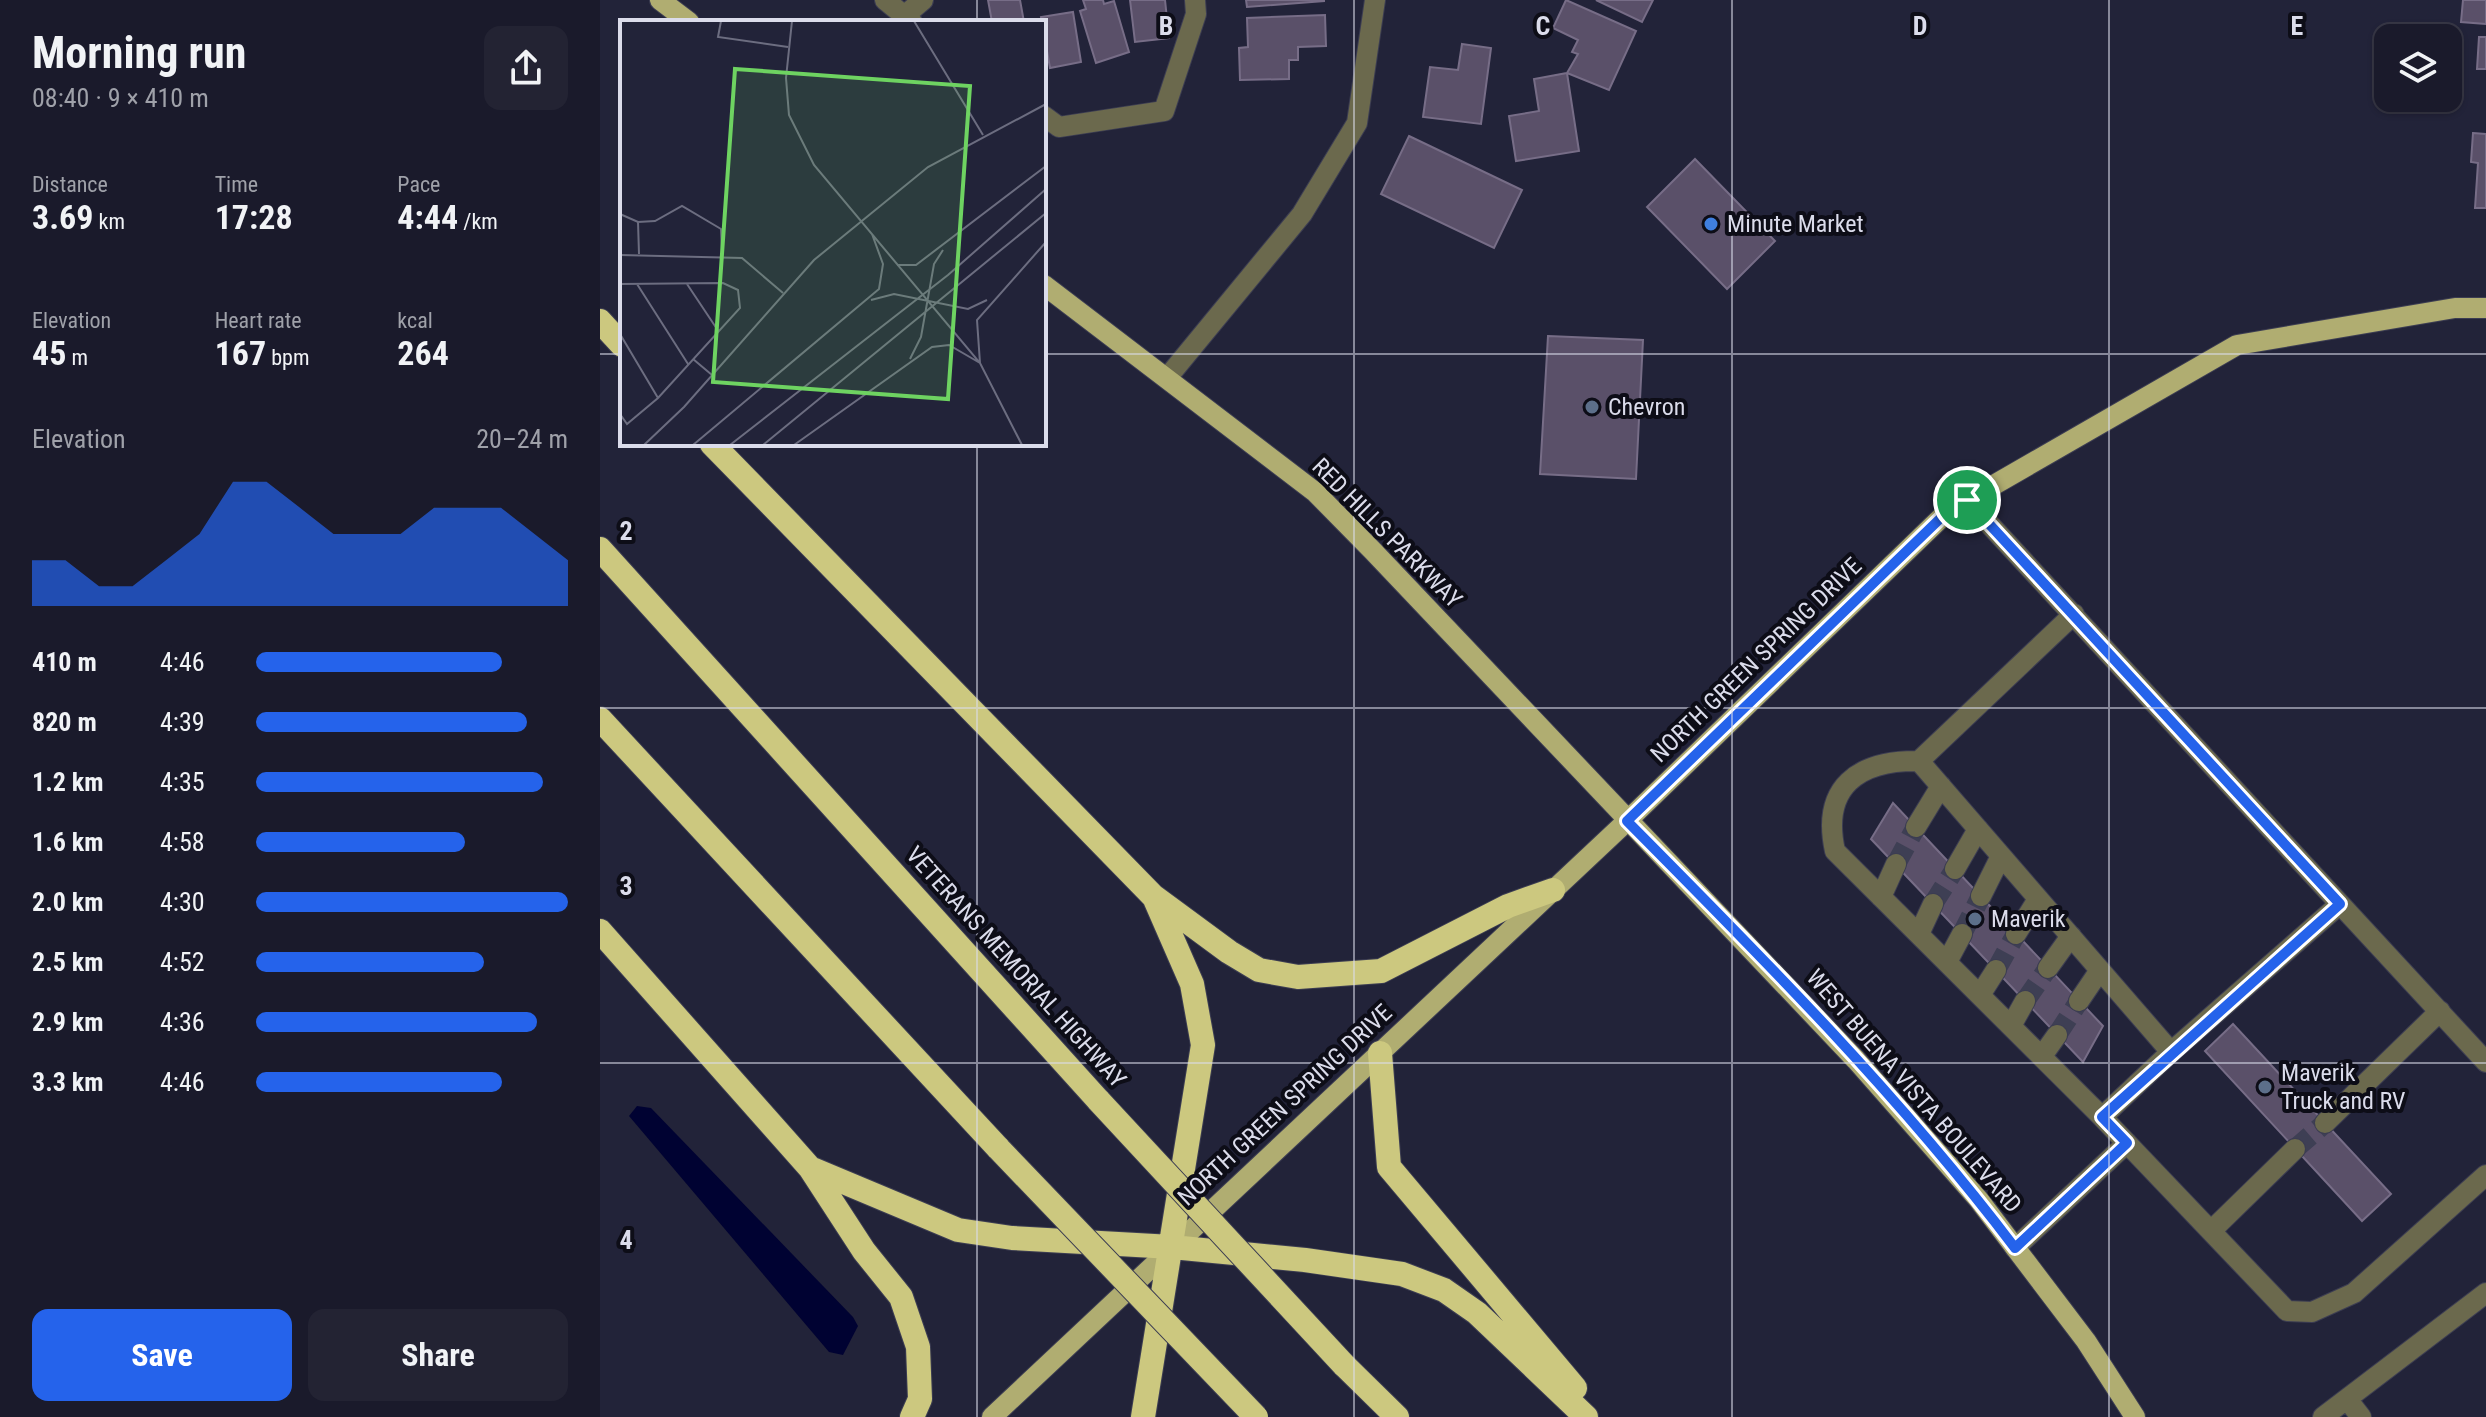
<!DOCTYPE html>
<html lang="en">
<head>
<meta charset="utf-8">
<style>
  :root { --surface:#1a1a2b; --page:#232333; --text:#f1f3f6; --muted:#9fa1a9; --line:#383847; --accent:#2563eb }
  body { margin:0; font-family:"Roboto Condensed",sans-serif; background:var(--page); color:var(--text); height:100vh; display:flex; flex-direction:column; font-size:30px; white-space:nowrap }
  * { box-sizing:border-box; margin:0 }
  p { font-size:26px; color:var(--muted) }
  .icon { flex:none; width:44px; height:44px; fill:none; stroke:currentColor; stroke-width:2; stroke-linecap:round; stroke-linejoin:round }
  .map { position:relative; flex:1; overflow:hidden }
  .side { display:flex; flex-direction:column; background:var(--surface); width:600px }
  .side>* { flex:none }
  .controls { position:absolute; left:1774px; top:24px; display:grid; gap:16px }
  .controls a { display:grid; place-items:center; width:88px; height:88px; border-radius:16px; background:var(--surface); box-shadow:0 2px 6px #0004,0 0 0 2px var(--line); font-size:40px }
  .pin { position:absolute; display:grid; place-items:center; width:68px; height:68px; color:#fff; margin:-34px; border:4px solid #fff; border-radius:50%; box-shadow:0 2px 8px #0007 }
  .round { display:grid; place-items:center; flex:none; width:84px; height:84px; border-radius:16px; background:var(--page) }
  .head { display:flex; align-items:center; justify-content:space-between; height:136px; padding:0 32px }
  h1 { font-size:44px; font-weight:700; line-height:60px }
  .metrics { display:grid; grid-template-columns:repeat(3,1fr); gap:12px; height:136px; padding:8px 32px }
  .metrics div { display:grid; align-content:center }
  .metrics b { font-size:34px; font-weight:700 }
  .metrics small { font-size:22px; font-weight:400 }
  .metrics p { font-size:22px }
  .chart { height:224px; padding:16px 32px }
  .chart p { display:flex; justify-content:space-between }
  .chart svg { width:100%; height:144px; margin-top:8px; fill:var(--accent); opacity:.7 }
  .primary-button { display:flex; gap:16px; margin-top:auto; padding:16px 32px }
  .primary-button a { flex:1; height:92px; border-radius:16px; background:var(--accent); color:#fff; font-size:32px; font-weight:700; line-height:92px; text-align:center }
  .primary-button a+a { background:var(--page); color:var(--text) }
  ul { padding:0 32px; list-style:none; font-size:26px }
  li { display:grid; grid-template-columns:128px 96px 1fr; align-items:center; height:60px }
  li i { height:20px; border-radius:10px; background:var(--accent) }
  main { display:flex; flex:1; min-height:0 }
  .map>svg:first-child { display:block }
</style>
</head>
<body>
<main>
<section class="side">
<div class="head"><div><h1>Morning run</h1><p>08:40 · 9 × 410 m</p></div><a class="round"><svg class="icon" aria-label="share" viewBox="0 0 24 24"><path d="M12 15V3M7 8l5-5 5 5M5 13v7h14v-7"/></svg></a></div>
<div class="metrics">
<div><p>Distance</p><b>3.69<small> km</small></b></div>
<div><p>Time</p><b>17:28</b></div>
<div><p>Pace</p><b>4:44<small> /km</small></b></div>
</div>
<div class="metrics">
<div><p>Elevation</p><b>45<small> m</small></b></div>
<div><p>Heart rate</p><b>167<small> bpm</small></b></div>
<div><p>kcal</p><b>264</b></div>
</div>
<div class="chart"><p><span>Elevation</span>20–24 m</p>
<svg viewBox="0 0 160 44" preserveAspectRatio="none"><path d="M0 44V30L10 30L20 38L30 38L40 30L50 22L60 6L70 6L80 14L90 22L100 22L110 22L120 14L130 14L140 14L150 22L160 30V44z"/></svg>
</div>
<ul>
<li><b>410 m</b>4:46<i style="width:79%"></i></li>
<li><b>820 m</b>4:39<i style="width:87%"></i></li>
<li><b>1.2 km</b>4:35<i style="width:92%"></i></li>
<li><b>1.6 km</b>4:58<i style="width:67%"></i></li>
<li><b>2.0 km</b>4:30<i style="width:100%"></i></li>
<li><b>2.5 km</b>4:52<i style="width:73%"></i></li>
<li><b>2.9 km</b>4:36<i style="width:90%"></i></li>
<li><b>3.3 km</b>4:46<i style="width:79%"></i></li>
</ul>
<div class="primary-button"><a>Save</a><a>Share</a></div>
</section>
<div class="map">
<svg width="1886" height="1417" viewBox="0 0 1886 1417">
  <rect width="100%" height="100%" fill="#222339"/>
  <path fill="#000232" d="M37,1106L51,1108L253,1317L258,1326L243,1355L229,1352L29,1116Z"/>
  <path fill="#5a5069" stroke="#776d87" stroke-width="2" d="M388,0H420L424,22H392Z
    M483,0H503L504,4L514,1L529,52L496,63L480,11L486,9Z
    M530,0H565L569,38L535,42Z
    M646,0H724V1L647,7Z
    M966,0L1036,31L1009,90L967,73L978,54L972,52L978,40L953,28Z
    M996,0H1053L1042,22Z
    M1863,0H1886V24L1861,22Z
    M473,12L481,62L450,68L441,17Z
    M725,15L726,46L698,47V60H689V79L640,80L639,48L648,47L647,18Z
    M1879,37H1886V69H1877Z
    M862,44L891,48L881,124L823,117L830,67L858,70Z
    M967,73L979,151L916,161L909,116L939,111L934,79Z
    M1873,133L1886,134V208H1875L1878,163L1871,162Z
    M809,136L922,190L894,248L781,194Z
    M1095,159L1175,241L1127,289L1047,207Z
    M948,336L1043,340L1036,479L940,474Z
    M1293,803L1503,1026L1483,1062L1271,839Z
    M1633,1024L1791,1194L1762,1221L1605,1051Z"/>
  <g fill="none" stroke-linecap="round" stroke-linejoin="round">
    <path stroke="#3e3f54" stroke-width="20" stroke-dasharray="20 10" stroke-linecap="butt" d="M1296,864L1316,827
      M1333,904L1355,869
      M1362,934L1381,896
      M1396,970L1416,934
      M1425,1001L1448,968
      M1457,1035L1479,1001
      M1695,1149L1725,1123"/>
    <g stroke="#3c3d52" stroke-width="22">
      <path id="minor" d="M285,0L312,22
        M304,16L323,0
        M444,116L459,127L564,111L596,14L595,0
        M567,378L702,214L757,123L775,0
        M1367,500L1886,1062
        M1474,614L1319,761L1571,1052L1740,904
        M1319,761C1258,760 1221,787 1235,851L1502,1117
        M1316,827L1341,786
        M1355,869L1378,829
        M1381,896L1401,856
        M1281,897L1296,864
        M1319,934L1333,904
        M1416,934L1438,899
        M1347,962L1362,934
        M1448,968L1471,936
        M1380,995L1396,970
        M1479,1001L1500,970
        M1411,1026L1425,1001
        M1571,1052L1502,1117L1687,1311L1712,1312L1754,1293L1886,1175
        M1442,1056L1457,1035
        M1725,1123L1840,1011
        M1611,1231L1695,1149
        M1415,1248L1527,1143
        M1747,1399L1761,1417
        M1723,1417L1886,1293"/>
    </g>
    <g stroke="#3c3d52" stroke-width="22">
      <path id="major" d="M60,0L89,22
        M444,285L715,492L773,551L1256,1060L1379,1200L1486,1341L1535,1417
        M392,1417L1027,821L1347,512L1637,345L1855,308H1886"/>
    </g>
    <g stroke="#3c3d52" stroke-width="26">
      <path id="highway" d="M0,321L22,345
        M112,444L553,896L629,952L659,970L698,977L781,971L908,906L953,890
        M0,549L499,1101
        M0,719L399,1149
        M0,931L210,1168L264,1251L301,1297L318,1347L320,1399L312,1417
        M780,1053L789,1167L975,1388
        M210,1168L358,1230L412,1238L572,1247L705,1260L802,1274L844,1290L877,1313L986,1417
        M744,1365L797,1417
        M543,1417L603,1045L592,984L554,897"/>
    </g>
    <use href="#minor" stroke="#6b694d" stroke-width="20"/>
    <use href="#major" stroke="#b0ad71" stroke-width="20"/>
    <use href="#highway" stroke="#ccc87f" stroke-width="24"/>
    <g stroke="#3c3d52" stroke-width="26" stroke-linecap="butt">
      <path id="highway-bridge" d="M499,1101L744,1365
        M399,1149L656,1417"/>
    </g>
    <use href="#highway-bridge" stroke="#ccc87f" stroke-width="24"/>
  </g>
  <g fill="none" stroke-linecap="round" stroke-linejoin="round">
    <g stroke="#fff" stroke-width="16">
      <path id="route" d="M1367,500L1740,904L1502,1117L1527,1143L1415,1248C1299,1095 1162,957 1027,821L1347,512Z"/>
    </g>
    <use href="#route" stroke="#2563eb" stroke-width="10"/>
  </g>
  <path fill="none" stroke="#dbdceb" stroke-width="2" stroke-opacity="0.55" d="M377,0V22M754,0V1417M1132,0V1417M1509,0V1417M0,354H22M444,354H1886M377,444V1417M0,708H1886M0,1063H1886"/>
  <circle fill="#3f7fe0" stroke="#0d0d17" stroke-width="3" cx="1111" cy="224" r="8"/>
  <g fill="#5c6f8a" stroke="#0d0d17" stroke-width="3">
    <circle cx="992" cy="407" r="8"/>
    <circle cx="1375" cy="919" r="8"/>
    <circle cx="1665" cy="1087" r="8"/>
  </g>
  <g text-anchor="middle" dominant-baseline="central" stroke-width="8" stroke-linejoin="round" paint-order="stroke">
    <g font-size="24" fill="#dbdceb" stroke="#0d0d17" text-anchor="start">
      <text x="1127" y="224">Minute Market</text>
      <text x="1008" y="407">Chevron</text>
      <text x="1391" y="919">Maverik</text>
      <text x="1681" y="1073">Maverik<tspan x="1681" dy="28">Truck and RV</tspan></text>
    </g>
    <g font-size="24" fill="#dbdceb" stroke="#0d0d17">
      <text transform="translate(787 533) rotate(45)">RED HILLS PARKWAY</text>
      <text transform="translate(1156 660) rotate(-44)">NORTH GREEN SPRING DRIVE</text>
      <text transform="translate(416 967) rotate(48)">VETERANS MEMORIAL HIGHWAY</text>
      <text transform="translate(1314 1091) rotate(49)">WEST BUENA VISTA BOULEVARD</text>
      <text transform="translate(685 1105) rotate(-43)">NORTH GREEN SPRING DRIVE</text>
    </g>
  </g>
  <g transform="translate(20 20)">
    <rect width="426" height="426" fill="#222339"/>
    <path fill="none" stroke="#6c6d80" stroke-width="2" d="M101,1L98,17L168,27M172,1L166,58L169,95L194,145L360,343L402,425M294,1L363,115M0,194L18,202L35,201L62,186L101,209L102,234M18,202L19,234M0,235L122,238L163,273M277,245H296L426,146M0,264L103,263L118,270L120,288L38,378L7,404L0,394M17,264L68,344M67,264L99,312M251,280L274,274L348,289L367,280M0,314L38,378M73,339L92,355M290,339L301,317L314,244L323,230M360,343L357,300L426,222M24,425L64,387L194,240L308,147L426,84M73,425L259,269L263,244L252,214M110,425L328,255L426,169M143,425L426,193M174,425L312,327L329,325L360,343"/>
    <path fill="#6ed361" fill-opacity="0.15" stroke="#6ed361" stroke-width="4" d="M115,49L350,66L328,379L93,362Z"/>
    <rect width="426" height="426" fill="none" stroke="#dbdceb" stroke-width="4"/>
  </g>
  <g font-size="26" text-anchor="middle" font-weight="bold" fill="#dbdceb" stroke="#0d0d17" stroke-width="8" stroke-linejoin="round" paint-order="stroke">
    <text x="566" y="35">B</text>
    <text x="943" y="35">C</text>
    <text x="1320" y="35">D</text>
    <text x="1697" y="35">E</text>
    <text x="26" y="540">2</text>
    <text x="26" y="895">3</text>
    <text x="26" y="1249">4</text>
  </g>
</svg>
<div class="controls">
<a><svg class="icon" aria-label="layers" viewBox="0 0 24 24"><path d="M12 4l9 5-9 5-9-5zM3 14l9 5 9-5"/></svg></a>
</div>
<div class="pin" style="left:1367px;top:500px;background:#1e9e55"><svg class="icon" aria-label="arrive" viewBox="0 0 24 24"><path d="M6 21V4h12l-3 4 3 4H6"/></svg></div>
</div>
</main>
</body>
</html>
